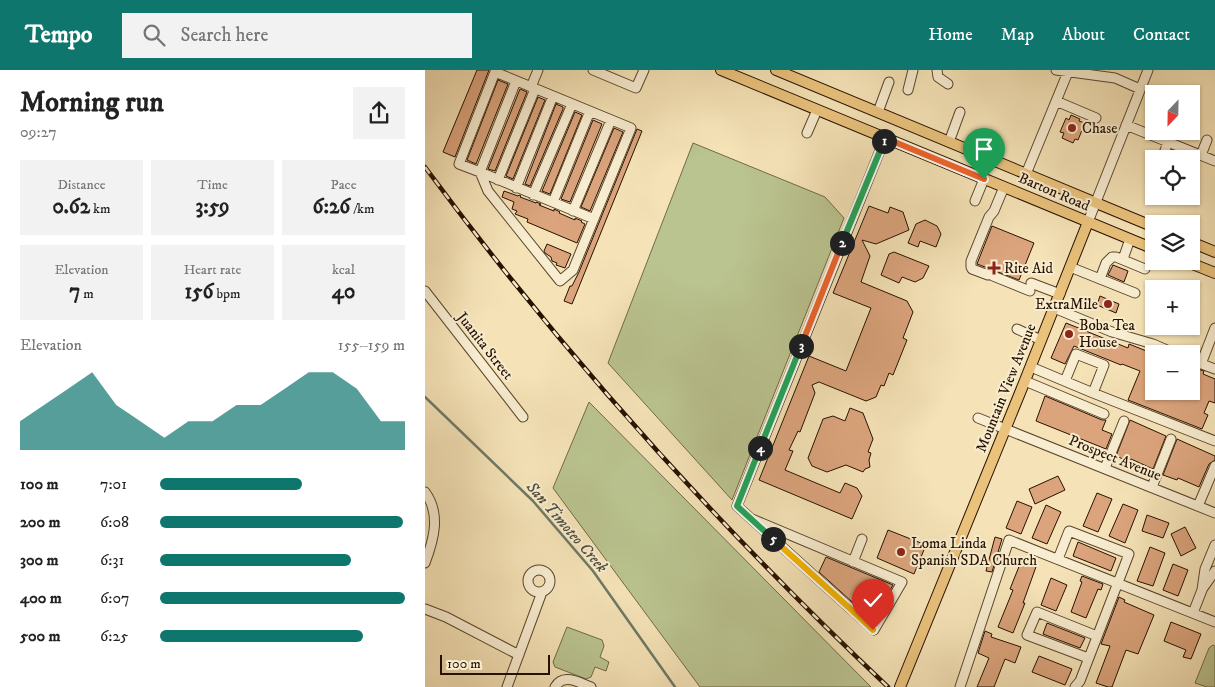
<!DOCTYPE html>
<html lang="en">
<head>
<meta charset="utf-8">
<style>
  :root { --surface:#fff; --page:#f2f2f2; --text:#222; --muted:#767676; --accent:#0f766e }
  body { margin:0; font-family:"IM FELL DW Pica",serif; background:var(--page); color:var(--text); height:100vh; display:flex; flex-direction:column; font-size:19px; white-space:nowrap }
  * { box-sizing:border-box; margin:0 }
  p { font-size:16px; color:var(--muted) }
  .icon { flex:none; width:28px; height:28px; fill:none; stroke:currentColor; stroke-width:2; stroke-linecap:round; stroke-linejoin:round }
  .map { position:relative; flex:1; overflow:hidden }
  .sheet { display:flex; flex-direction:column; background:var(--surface); width:425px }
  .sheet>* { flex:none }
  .needle { width:32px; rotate:202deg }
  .controls { position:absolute; left:720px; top:15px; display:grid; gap:10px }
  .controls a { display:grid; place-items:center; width:55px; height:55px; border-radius:0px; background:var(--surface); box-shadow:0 1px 4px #0004; font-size:25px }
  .scale { position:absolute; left:15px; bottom:12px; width:110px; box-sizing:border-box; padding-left:5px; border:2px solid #271100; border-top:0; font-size:14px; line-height:18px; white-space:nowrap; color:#271100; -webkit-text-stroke:4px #f8edd0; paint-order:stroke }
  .pin { position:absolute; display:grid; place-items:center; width:42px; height:42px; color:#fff; margin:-51px -21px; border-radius:50% 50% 50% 0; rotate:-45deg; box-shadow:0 0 5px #0007 }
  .pin .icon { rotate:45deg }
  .km { position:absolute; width:25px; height:25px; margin:-12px; border-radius:50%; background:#222; color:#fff; font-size:14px; line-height:25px; text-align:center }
  .round { display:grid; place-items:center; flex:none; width:52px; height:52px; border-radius:0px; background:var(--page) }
  .headline { display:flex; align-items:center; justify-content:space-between; height:85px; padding:0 20px }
  h1 { font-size:28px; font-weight:800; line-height:38px }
  .metrics { display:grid; grid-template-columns:repeat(3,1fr); gap:8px; height:85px; padding:5px 20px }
  .metrics div { display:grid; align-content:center; border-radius:0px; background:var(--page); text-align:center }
  .metrics b { font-size:21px; font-weight:800 }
  .metrics small { font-size:14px; font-weight:400 }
  .metrics p { font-size:14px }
  .chart { height:140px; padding:10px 20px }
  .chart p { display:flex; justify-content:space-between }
  .chart svg { width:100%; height:90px; margin-top:5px; fill:var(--accent); opacity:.7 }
  ul { padding:0 20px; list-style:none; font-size:16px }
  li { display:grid; grid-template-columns:80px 60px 1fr; align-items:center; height:38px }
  li i { height:12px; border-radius:6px; background:var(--accent) }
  header { display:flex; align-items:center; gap:30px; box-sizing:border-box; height:70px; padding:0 25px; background:var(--accent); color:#fff }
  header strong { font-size:24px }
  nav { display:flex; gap:28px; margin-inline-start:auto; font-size:18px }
  .search { width:350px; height:45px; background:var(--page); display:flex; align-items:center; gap:12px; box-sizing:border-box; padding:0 18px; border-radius:0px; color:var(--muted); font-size:19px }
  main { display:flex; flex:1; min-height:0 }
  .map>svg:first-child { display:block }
</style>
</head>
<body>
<header>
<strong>Tempo</strong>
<div class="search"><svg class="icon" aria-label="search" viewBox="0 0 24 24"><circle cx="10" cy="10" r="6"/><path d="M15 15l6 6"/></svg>Search here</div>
<nav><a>Home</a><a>Map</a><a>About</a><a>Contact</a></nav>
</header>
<main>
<section class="sheet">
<div class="headline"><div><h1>Morning run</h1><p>09:27</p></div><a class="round"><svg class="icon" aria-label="share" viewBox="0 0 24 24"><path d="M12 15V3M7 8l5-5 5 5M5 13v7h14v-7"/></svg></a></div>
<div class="metrics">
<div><p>Distance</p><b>0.62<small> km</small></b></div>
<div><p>Time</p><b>3:59</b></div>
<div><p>Pace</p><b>6:26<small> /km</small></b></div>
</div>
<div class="metrics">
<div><p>Elevation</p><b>7<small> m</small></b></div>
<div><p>Heart rate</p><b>156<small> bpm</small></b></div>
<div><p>kcal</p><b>40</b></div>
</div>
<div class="chart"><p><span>Elevation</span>155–159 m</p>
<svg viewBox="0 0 160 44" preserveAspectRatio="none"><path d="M0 44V30L10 22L20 14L30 6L40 22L50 30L60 38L70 30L80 30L90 22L100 22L110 14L120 6L130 6L140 14L150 30L160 30V44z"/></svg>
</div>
<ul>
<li><b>100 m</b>7:01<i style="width:58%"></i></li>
<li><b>200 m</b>6:08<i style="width:99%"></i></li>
<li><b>300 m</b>6:31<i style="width:78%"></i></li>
<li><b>400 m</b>6:07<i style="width:100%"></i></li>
<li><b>500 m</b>6:25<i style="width:83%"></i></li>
</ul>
</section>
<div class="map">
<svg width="790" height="617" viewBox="0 0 790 617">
  <rect width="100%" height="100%" fill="#f5e3b7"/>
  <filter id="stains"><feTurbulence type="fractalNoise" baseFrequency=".004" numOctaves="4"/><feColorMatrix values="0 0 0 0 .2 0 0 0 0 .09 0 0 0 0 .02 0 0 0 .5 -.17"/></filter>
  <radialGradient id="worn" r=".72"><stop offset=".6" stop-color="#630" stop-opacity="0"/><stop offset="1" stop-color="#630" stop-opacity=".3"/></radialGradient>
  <path fill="#bac490" stroke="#706a48" d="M268,73L400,127L419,148L307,430L183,293Z
    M164,332L446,617H275L128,418Z
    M142,557L177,570L179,576L175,587L184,592L181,601L170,597L166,607L161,609L130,597L128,592Z
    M788,575L790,576V617H782L770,613L784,578Z"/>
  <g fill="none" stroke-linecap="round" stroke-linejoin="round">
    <path stroke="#6e7966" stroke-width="2.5" d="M0,327L108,431L168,501L250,617"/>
  </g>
  <path fill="#dba47c" stroke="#271100" d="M52,0H64L30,87L18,82Z
    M73,10L83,14L51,94L42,90Z
    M95,19L102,22L70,101L63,99Z
    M113,27L120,30L88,109L81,106Z
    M131,34L138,37V39L105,116L100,114Z
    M150,42L157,45L125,124L117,121Z
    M646,45L655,49L654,51L660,53L653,70L650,69L648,73L637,68L639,63L635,62L641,48L644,50Z
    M168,50L177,54L145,132L136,129Z
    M189,58L198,62L165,141L156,137Z
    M212,59L217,61L147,234L139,231L145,216H147L154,202Z
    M79,121L93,126L94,125L96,126L95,127L111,133V132L116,134L114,135L129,141V139L135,142L134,143L150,150V148L157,151L156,152L160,154L152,173L102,152L103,149L90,144L92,141L87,139L89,132L77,127Z
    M444,136L463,143L465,137L478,142L484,160L451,174L437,170L445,186L436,212L482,231L488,242L478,268L482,270L468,305L464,303L459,316L456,315L451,327L441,331L394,312L387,315L390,323L375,362L373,361L364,380L368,381L360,400L415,423L420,413L432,418L437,426L427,449L334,410L384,286L421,301L446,238L408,223Z
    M500,150L512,156L516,164L511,177L495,171L493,177L483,173L491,154Z
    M567,156L609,173L594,210L552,194Z
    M122,174L146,184L140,198L131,195L132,193L127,191L126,187L120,183L119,181Z
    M469,182L504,196L498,208L490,212L477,207L474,213L456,205L464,184Z
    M688,195L703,201L699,212L683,205Z
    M675,226L694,234L691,243L672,235Z
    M641,253L703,278L704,274L729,284V321H766V297L779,301L778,304L790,309V333L784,331L779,343L783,345L777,359L703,330L715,301L697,294L696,295L649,276L640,294L626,288Z
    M620,326L677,350H681L677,360L687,364L681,379L611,351Z
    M425,338L438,343L448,369L443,382L446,383L444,390L445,397L440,399L438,402L421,395L402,402L387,396L383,388L398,349L408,346L420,351Z
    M705,350L741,366L728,399L706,389L705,392L691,386Z
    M752,369L790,386V390L784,394L774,417L753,408L752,410L738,405Z
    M633,406L640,420L610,434L604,419Z
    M672,423L687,429L673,462L658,456Z
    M592,431L607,437L596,464L581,458Z
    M698,434L713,440L700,473L684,466Z
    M621,435L636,442L622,474L607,468Z
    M722,445L744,453L738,468L717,461Z
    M760,457L771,478L756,486L746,464Z
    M463,460L501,475L489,504L452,488Z
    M570,467L577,469L567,502L561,501Z
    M653,472L691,488L686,501L648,486Z
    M725,477L740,483L728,516L712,511Z
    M401,487L468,515L447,550L394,502Z
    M597,489L612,494L598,533H600L588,563L573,557L588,520L585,519Z
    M748,494L763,500L753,526L738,520Z
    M657,506L678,514L676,520L673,519L661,548L646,542L657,512L655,511Z
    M626,508L642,515L631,541L616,535Z
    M694,527L700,530L699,532L729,545L713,584L701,580L687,617H683L671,613L685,576L676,574Z
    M746,552L776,564L766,589L758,587L761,580L739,571Z
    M622,553L660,568L655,578L618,564Z
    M560,561L567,564L566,567L596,577L590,593L580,589L569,617H552L564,588L553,583Z
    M614,586L647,599L640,615L607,602Z"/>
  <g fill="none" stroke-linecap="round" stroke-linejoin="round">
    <g stroke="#5a462e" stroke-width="11">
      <path id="minor" d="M168,0L211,18L219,0
        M512,0L513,7L523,14
        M631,0L690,8L715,19
        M70,2L206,58L148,200L135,211L63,121L55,102L34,94Z
        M91,11L55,102L169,149
        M106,17L113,0
        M483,20L488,0
        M631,31L671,48
        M453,42L464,12
        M701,55L790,91
        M382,63L392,40
        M524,72L535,42
        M776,85L782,70
        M737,89L743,72
        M601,104L643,2
        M73,110L110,19
        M91,118L128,26
        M108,125L147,34
        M550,131L559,109
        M128,132L165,41
        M148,141L186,50
        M663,152L723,0
        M698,189L705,169
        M645,197L710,223
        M563,205L547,199L546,197V191L564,147L569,141L579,117
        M568,206L605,221
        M675,209L681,193L687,187H691L720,199
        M606,213L635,224
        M0,221L98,347
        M629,238L687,262L728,274L751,284
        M592,259L616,270
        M766,290L790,299
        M776,294L790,258
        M606,297L668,323L679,295L651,284L640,311
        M600,311L679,344
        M668,323L790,371
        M553,348L790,443
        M680,398L699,351
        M727,417L746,369
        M0,422C16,444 9,469 0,493
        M773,436L790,396
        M327,449L477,512L449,560L312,436L460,68
        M633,489L644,461L704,484L655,611L650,617
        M428,492L437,469
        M103 511a11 11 0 1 1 22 0a11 11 0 1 1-22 0Z
        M778,518L790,501
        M0,539L21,547L94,585
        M768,543L777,520L780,499L790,475
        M663,588L602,565L612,542L672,566
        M82,617L117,522
        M130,617C138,603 153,612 166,617
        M535,617L584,470L790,552"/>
    </g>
    <g stroke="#271100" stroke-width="12">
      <path id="major" d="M296,0L729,179
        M351,0L729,157
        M766,172L790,182
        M760,191L790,203
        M475,617L599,313L663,152"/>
    </g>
    <use href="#minor" stroke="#f8edd0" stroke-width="9"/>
    <use href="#major" stroke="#eac27c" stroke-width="10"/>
    <g stroke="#271100" stroke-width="4.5">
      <path id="rail" d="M0,97C138,284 294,457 463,617"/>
    </g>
    <use href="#rail" stroke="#f8edd0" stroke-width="2.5" stroke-dasharray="8" stroke-linecap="butt"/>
  </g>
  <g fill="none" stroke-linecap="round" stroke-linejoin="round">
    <g stroke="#fff" stroke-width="10">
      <path id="split-1" d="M459,71L460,68L559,109"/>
    </g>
    <g stroke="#fff" stroke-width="10">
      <path id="split-2" d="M417,173L459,71"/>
    </g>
    <g stroke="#fff" stroke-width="10">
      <path id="split-3" d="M376,276L417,173"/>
    </g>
    <g stroke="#fff" stroke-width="10">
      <path id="split-4" d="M335,378L376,276"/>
    </g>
    <g stroke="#fff" stroke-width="10">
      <path id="split-5" d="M335,378L312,436L348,469"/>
    </g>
    <g stroke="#fff" stroke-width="10">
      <path id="split-6" d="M348,469L430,543"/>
    </g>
    <g stroke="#fff" stroke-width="10">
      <path id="split-7" d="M430,543L448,560"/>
    </g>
    <use href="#split-1" stroke="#f0652b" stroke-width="6"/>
    <use href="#split-2" stroke="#22a559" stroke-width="6"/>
    <use href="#split-3" stroke="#f0652b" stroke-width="6"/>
    <use href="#split-4" stroke="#22a559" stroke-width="6"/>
    <use href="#split-5" stroke="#22a559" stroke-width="6"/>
    <use href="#split-6" stroke="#f5b400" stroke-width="6"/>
    <use href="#split-7" stroke="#f5b400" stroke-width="6"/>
  </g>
  <g fill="#8f2418" stroke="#f8edd0" stroke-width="2">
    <circle cx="647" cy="58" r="5"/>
    <path d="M566.5 190.5h5v5h5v5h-5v5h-5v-5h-5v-5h5z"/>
    <circle cx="683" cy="234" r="5"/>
    <circle cx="644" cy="264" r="5"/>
    <circle cx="476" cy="482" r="5"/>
  </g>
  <g text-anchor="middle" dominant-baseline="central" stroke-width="4" stroke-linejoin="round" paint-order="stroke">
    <g font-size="15" fill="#271100" stroke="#f8edd0" text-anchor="start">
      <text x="657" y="58">Chase</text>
      <text x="579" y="198">Rite Aid</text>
      <text x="673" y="234" text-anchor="end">ExtraMile</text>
      <text x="654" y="255">Boba Tea<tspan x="654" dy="17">House</tspan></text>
      <text x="486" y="473">Loma Linda<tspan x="486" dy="17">Spanish SDA Church</tspan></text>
    </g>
    <g font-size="15" fill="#271100" stroke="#f8edd0">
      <text transform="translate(629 122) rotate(23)">Barton Road</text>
      <text transform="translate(60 276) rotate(52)">Juanita Street</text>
      <text transform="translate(581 318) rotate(-68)">Mountain View Avenue</text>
      <text transform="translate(690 388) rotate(22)">Prospect Avenue</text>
    </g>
    <g font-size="16" font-style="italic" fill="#504e3c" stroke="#f8edd0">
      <text transform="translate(142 457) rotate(49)">San Timoteo Creek</text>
    </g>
  </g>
  <rect width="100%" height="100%" filter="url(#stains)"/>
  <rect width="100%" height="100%" fill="url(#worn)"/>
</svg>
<div class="controls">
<a><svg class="needle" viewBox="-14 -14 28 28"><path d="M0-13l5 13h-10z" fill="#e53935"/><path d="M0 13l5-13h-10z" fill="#767676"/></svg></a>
<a><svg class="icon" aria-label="locate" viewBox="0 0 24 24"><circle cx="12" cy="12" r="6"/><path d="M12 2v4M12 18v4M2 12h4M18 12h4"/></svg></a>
<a><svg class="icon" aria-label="layers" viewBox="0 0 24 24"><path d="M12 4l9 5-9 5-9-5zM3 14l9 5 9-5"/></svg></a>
<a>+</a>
<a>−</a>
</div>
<div class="scale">100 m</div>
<div class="pin" style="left:559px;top:109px;background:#1e9e55"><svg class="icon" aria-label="arrive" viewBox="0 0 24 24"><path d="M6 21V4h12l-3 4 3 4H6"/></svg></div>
<div class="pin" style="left:448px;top:560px;background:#d93025"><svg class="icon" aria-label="check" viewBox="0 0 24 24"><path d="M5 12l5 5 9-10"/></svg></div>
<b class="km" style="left:459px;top:71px">1</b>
<b class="km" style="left:417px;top:173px">2</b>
<b class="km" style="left:376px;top:276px">3</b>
<b class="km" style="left:335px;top:378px">4</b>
<b class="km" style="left:348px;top:469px">5</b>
</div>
</main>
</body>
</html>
